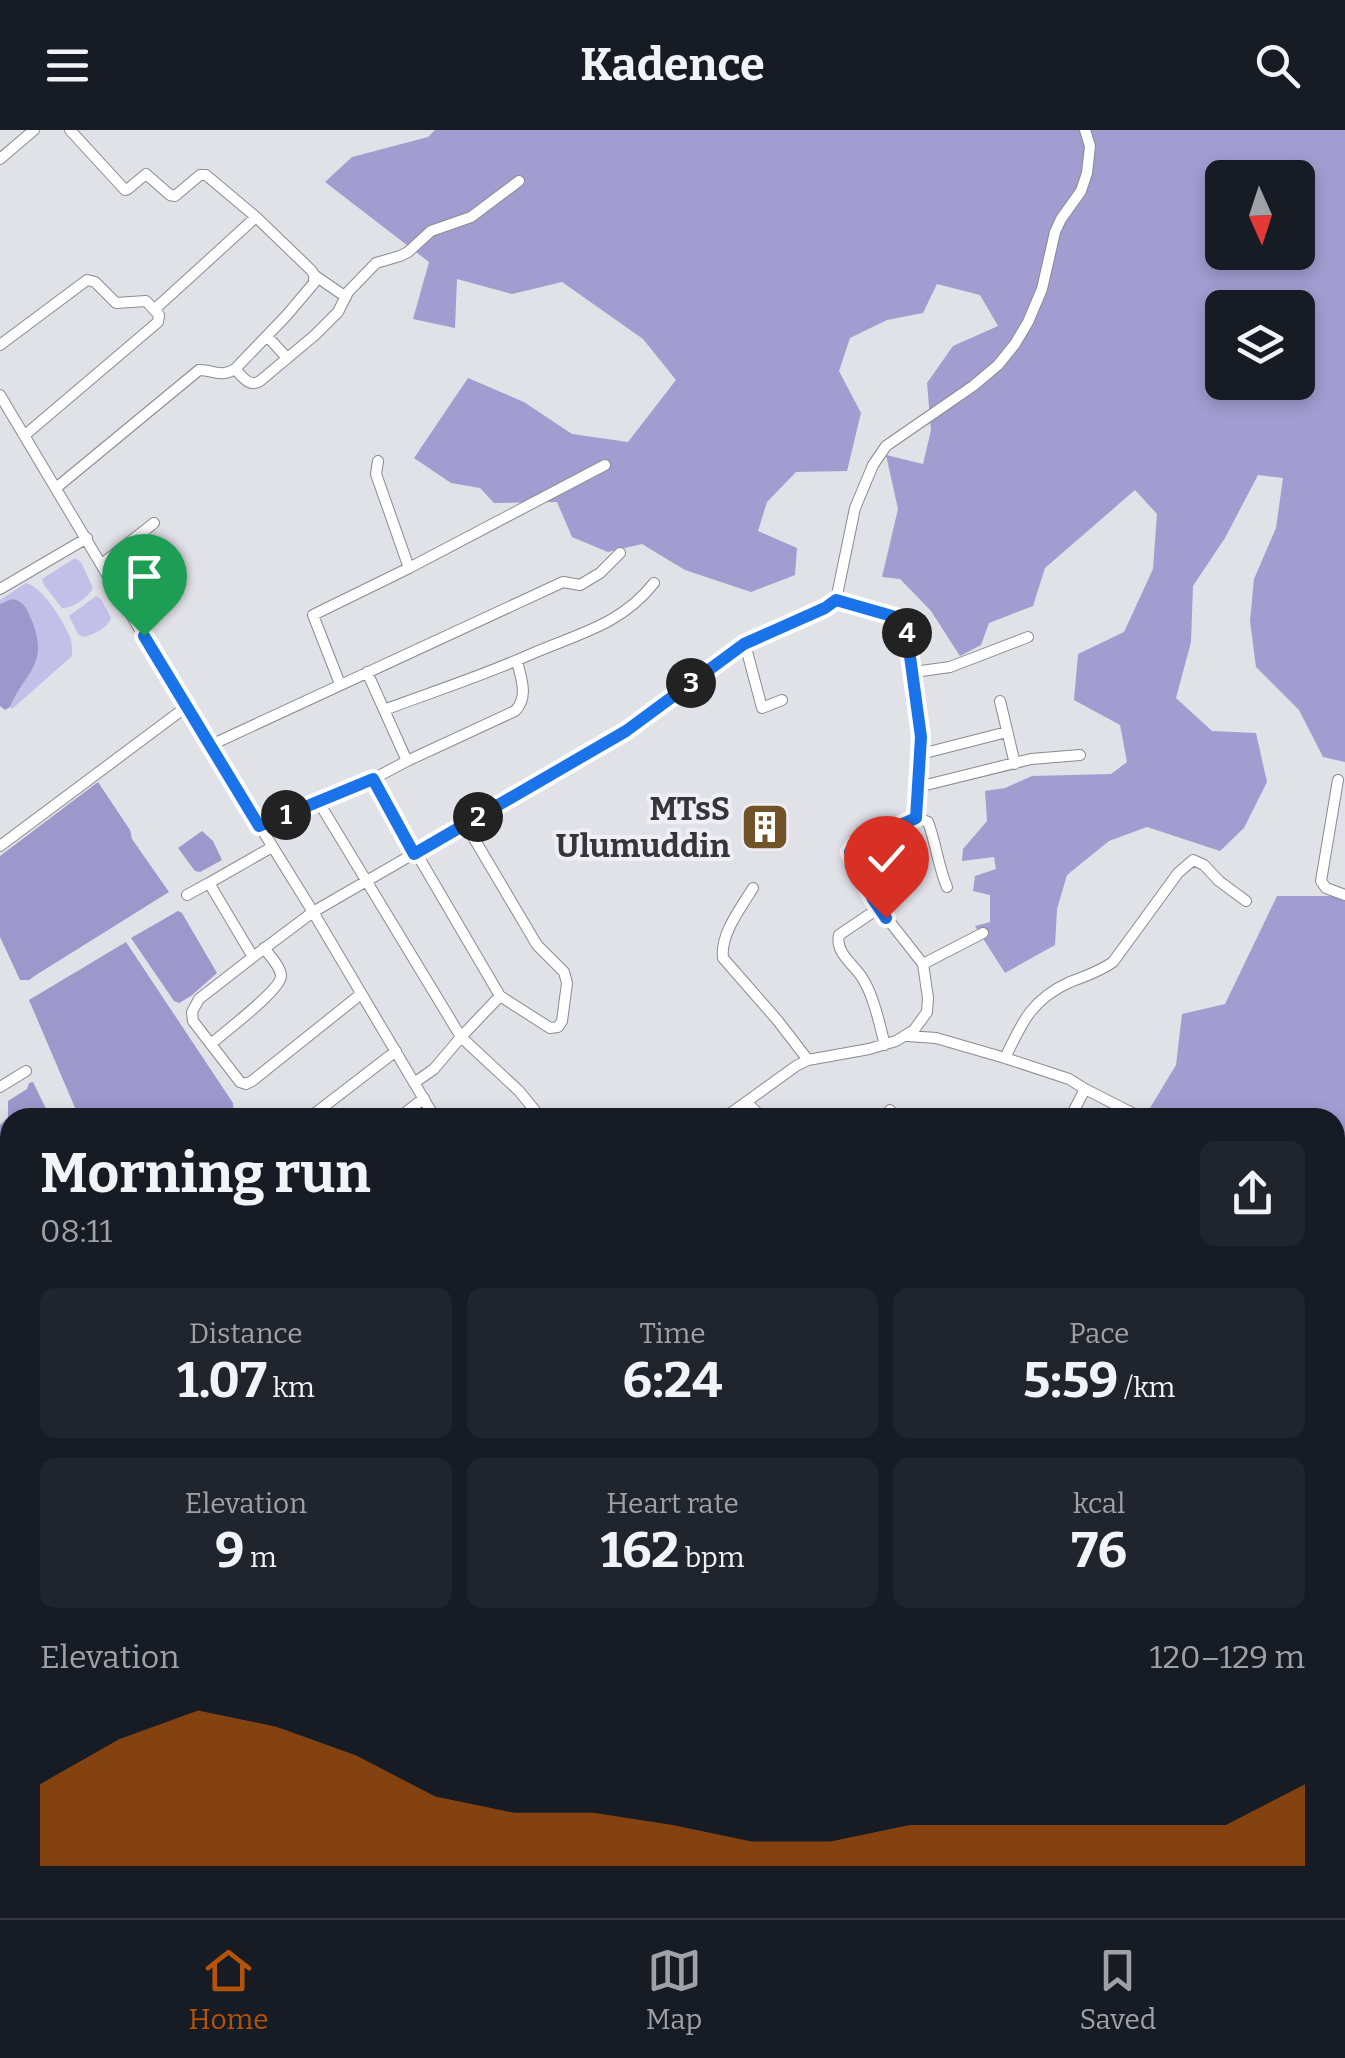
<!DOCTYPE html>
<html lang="en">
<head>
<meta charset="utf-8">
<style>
  :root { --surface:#171b24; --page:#20242c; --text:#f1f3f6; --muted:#9ea1a6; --line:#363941; --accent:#b45309 }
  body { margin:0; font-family:Bitter,serif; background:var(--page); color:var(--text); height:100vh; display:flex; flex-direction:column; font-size:38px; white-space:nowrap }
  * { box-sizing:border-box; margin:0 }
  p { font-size:32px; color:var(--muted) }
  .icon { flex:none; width:55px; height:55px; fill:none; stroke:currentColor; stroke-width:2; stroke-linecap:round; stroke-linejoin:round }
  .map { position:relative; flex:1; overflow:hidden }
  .drawer { position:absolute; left:0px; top:978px; width:1345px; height:812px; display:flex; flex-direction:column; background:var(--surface); border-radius:30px 30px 0 0; box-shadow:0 5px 15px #0003 }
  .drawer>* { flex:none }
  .needle { width:65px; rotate:177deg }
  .buttons { position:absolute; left:1205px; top:30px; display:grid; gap:20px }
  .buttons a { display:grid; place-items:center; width:110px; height:110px; border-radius:15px; background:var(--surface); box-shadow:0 5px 15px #0003; font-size:50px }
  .pin { position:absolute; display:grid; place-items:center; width:85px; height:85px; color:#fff; margin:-102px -42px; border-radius:50% 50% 50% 0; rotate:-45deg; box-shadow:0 0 10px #0007 }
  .pin .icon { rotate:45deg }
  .km { position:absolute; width:50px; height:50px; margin:-25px; border-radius:50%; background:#222; color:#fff; font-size:28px; line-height:50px; text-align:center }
  .round { display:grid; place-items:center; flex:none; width:105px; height:105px; border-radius:15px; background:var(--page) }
  .overview { display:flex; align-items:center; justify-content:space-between; height:170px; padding:0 40px }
  h1 { font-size:55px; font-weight:700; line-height:75px }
  .figures { display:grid; grid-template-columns:repeat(3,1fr); gap:15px; height:170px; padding:10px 40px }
  .figures div { display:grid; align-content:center; border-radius:15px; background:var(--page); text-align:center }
  .figures b { font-size:50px; font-weight:700 }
  .figures small { font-size:28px; font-weight:400 }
  .figures p { font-size:28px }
  .chart { height:280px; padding:20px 40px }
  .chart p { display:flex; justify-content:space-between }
  .chart svg { width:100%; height:180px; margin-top:10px; fill:var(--accent); opacity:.7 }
  header { display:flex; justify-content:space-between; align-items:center; height:130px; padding:0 40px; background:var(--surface); font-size:45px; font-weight:700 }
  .dock { display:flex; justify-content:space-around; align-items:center; height:140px; border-top:2px solid var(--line); background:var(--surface); font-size:28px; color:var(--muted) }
  .dock a { display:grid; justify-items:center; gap:5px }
  .dock .selected { color:var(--accent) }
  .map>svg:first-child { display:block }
</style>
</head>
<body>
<header><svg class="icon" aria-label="menu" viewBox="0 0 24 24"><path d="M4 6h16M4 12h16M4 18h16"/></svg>Kadence<svg class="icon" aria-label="search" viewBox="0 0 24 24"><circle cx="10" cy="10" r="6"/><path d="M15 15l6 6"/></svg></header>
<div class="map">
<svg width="1345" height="1788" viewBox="0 0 1345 1788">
  <rect width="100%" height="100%" fill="#e1e1e8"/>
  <path fill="#c2bfe9" d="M75,428L81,432L93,458C88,468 73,478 62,478L44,455L42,449Z
    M26,453C43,457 65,493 71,510C72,514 72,522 72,526L12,579L10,577L18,561L12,469L0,474V470Z
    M96,466L101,469L111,488C108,498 94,504 84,507L78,504L69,486Z
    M1335,1073L1345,1075V1211L1335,1195Z
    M0,1597L10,1612V1764L0,1771Z"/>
  <path fill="#a19dd1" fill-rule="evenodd" d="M435,0H1345V632L1323,627L1299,580L1256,537L1250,491L1254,449L1276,398L1283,348L1258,345L1225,408L1193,456L1191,512L1176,568L1212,601L1256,603L1267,652L1244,698L1220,721L1147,697L1109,711L1067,745L1057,779L1055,815L1005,843L975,796L990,792V765L973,761L975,746L996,739L994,727L962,731L963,719L987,691L985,661L1005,658L1032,646L1111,644L1127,632L1120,595L1074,570L1078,524L1124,502L1153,439L1157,384L1135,360L1045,438L1033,476L989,493L981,515L960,526L931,481L900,449L882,447L898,379L886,325L923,334L931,300L927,253L953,216L998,196L980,165L937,154L923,183L887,190L850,208L839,241L861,283L847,341L796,342L767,372L758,401L797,418L795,445L751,462L685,440L642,414L608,422L572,407L557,372L494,373L480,358L451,353L414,328L468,248L524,272L572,304L628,312L676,250L643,209L562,152L512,164L457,149L455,198L413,189L429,132L325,52L352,27L428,7ZM1222,48H1298V122H1222ZM1222,178H1298V252H1222Z
    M1277,766H1345V1075L1335,1073V988H1149L1150,978L1176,935L1182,884L1225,874Z"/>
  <path fill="#9c98cc" d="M12,469C25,472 27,479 32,491C49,535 26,540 10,577L5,580L0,576V474Z
    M98,652L130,700L132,709L169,762L36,845L29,850H20L0,807V726Z
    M202,701L213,711L222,730L200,742L195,741L178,718Z
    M178,781L182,783L217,843L191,866L179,873L174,871L131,808Z
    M126,812L233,973L234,987H79L29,870Z
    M33,952L50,987L10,988V1011L0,1018V995L8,987V971L27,959L29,953Z"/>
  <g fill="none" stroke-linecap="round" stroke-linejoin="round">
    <g stroke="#8a8a90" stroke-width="12">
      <path id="minor" d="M0,29L34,0
        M314,145L346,167
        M155,179L256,87
        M267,206L287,228
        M0,215L87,150L95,152L116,173L146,171L159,185L158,192L25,305
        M235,239C242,246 249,258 260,251L315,205L338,182L348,162L376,133L400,126L408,122L431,101L471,87L519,51
        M0,265L186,577L313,782L435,988
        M378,331L376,344L409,438
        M56,358L199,240C214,240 221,248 235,239L286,186L314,153V145L312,141L256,87L206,45H200L175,66L170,65L146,44L128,59L125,60L70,0
        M102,434L154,393
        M0,459L87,408
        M745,514L762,578L782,570
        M914,542L950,537L1028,507
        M340,554L313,485L409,438L605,335
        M1000,571L1015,634
        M384,580C432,562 482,546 529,525C576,504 620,496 654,453
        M211,615L563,452L580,455L600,443L620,423
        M921,624L1007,602
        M407,631L515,581C529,567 521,548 517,531
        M373,649L500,866L550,898L558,897L562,891L567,853L564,842L537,815L466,695
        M1338,650L1321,751L1326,758L1345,765
        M918,657L1031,629L1080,625
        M318,671L461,907L434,939L414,953
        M917,688L928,692C936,713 938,736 947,757
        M259,696L373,649L407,631L367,542
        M0,716L186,577
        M272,717L209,753L253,827L313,782L626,601L745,514L825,478L836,470L855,378L873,335L886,316L973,256L998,235L1015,214L1028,192L1042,159L1055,102L1061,89L1081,61L1087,43L1090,16L1085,0
        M753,758C741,778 720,804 723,828L778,891L808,930
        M187,765L209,753
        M879,778L839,805C835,822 852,833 861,846C874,865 879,893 885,915
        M253,827L199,869L192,882L193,891L240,952L246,954L252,951L361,864
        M923,834L983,803
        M500,866L461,907L519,961L541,988
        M908,906L936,908L1005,928C1022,892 1032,869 1070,852C1085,846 1099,842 1113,832L1178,743L1193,730L1204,735L1219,751L1246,771
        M211,914C223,903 281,860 281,846C281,837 269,825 264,818
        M1005,928L1069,949L1085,959L1070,988
        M0,957L26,941
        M1085,959L1142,988
        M746,972L763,988
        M309,988L396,921
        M399,988L424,968
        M724,988L796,936L808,930L869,919L896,911L914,900L927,882L928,868L923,834L879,778L850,722L854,716L917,688L921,607L906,497L899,488L836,470
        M886,988L890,980
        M1335,1197L1345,1206
        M1335,1335L1345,1325
        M1335,1424L1345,1431
        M1335,1511L1345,1519
        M1335,1608L1345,1616
        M1343,1668L1345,1666
        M609,1780L617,1788
        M652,1780L662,1788
        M768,1780L777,1788
        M909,1780L912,1788
        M534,1783L540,1788
        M159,1788L174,1780
        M278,1788L287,1780
        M794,1788L800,1780
        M993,1788L998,1780"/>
    </g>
    <g stroke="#8a8a90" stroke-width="20">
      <path id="trunk" d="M0,1343L10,1359
        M408,1780L415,1788
        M426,1780L434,1788"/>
    </g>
    <use href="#minor" stroke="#fff" stroke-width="10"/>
    <use href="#trunk" stroke="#fff" stroke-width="18"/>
  </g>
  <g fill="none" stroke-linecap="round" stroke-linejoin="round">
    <g stroke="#fff" stroke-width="20">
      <path id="route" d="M144,506L259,696L373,649L414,724L626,601L744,514L825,478L836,470L899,488L906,497L921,607L916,688L854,716L850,722L873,769L886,788"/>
    </g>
    <use href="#route" stroke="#1a73e8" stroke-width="12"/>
  </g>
  <defs>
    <g id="building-square" transform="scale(2.5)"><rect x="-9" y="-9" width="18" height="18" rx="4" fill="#715327" stroke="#efeef6"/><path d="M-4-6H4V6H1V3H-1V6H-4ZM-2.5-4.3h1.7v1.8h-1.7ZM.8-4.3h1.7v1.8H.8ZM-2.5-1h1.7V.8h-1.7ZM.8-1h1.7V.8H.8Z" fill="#fff"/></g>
  </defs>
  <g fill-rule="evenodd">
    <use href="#building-square" x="765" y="697"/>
  </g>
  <g text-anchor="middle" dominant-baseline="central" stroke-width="8" stroke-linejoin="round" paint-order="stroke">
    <g font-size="32" font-weight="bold" fill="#363538" stroke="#efeef6" text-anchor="end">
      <text x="730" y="679">MTsS<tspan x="730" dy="37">Ulumuddin</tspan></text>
    </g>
  </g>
</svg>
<div class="buttons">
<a><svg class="needle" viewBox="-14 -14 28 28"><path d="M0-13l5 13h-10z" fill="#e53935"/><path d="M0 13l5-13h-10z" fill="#9ea1a6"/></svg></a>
<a><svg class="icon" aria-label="layers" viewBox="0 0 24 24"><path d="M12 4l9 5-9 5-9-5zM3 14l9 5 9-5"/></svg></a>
</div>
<div class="pin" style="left:144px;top:506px;background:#1e9e55"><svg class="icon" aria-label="arrive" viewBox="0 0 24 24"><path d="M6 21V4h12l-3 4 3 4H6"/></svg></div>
<div class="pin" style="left:886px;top:788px;background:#d93025"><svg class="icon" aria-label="check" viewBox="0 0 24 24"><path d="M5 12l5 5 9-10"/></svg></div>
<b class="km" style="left:286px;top:685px">1</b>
<b class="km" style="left:478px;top:687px">2</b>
<b class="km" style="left:691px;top:553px">3</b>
<b class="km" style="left:907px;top:503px">4</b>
<section class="drawer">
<div class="overview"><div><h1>Morning run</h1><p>08:11</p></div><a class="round"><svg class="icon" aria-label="share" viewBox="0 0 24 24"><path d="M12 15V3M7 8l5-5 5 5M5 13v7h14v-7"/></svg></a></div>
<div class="figures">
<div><p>Distance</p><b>1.07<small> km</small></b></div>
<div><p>Time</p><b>6:24</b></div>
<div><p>Pace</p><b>5:59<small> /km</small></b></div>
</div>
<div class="figures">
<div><p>Elevation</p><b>9<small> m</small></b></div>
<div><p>Heart rate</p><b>162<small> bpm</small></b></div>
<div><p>kcal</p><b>76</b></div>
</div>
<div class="chart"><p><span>Elevation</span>120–129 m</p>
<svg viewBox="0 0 160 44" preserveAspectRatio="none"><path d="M0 44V24L10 13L20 6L30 10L40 17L50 27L60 31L70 31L80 34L90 38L100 38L110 34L120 34L130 34L140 34L150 34L160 24V44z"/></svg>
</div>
</section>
</div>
<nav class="dock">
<a class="selected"><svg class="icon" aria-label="home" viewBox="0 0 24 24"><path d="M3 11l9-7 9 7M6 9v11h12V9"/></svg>Home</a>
<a><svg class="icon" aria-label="map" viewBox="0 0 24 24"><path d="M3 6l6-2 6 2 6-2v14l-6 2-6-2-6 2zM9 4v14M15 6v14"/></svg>Map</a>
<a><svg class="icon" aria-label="saved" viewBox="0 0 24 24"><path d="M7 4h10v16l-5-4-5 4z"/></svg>Saved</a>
</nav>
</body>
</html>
